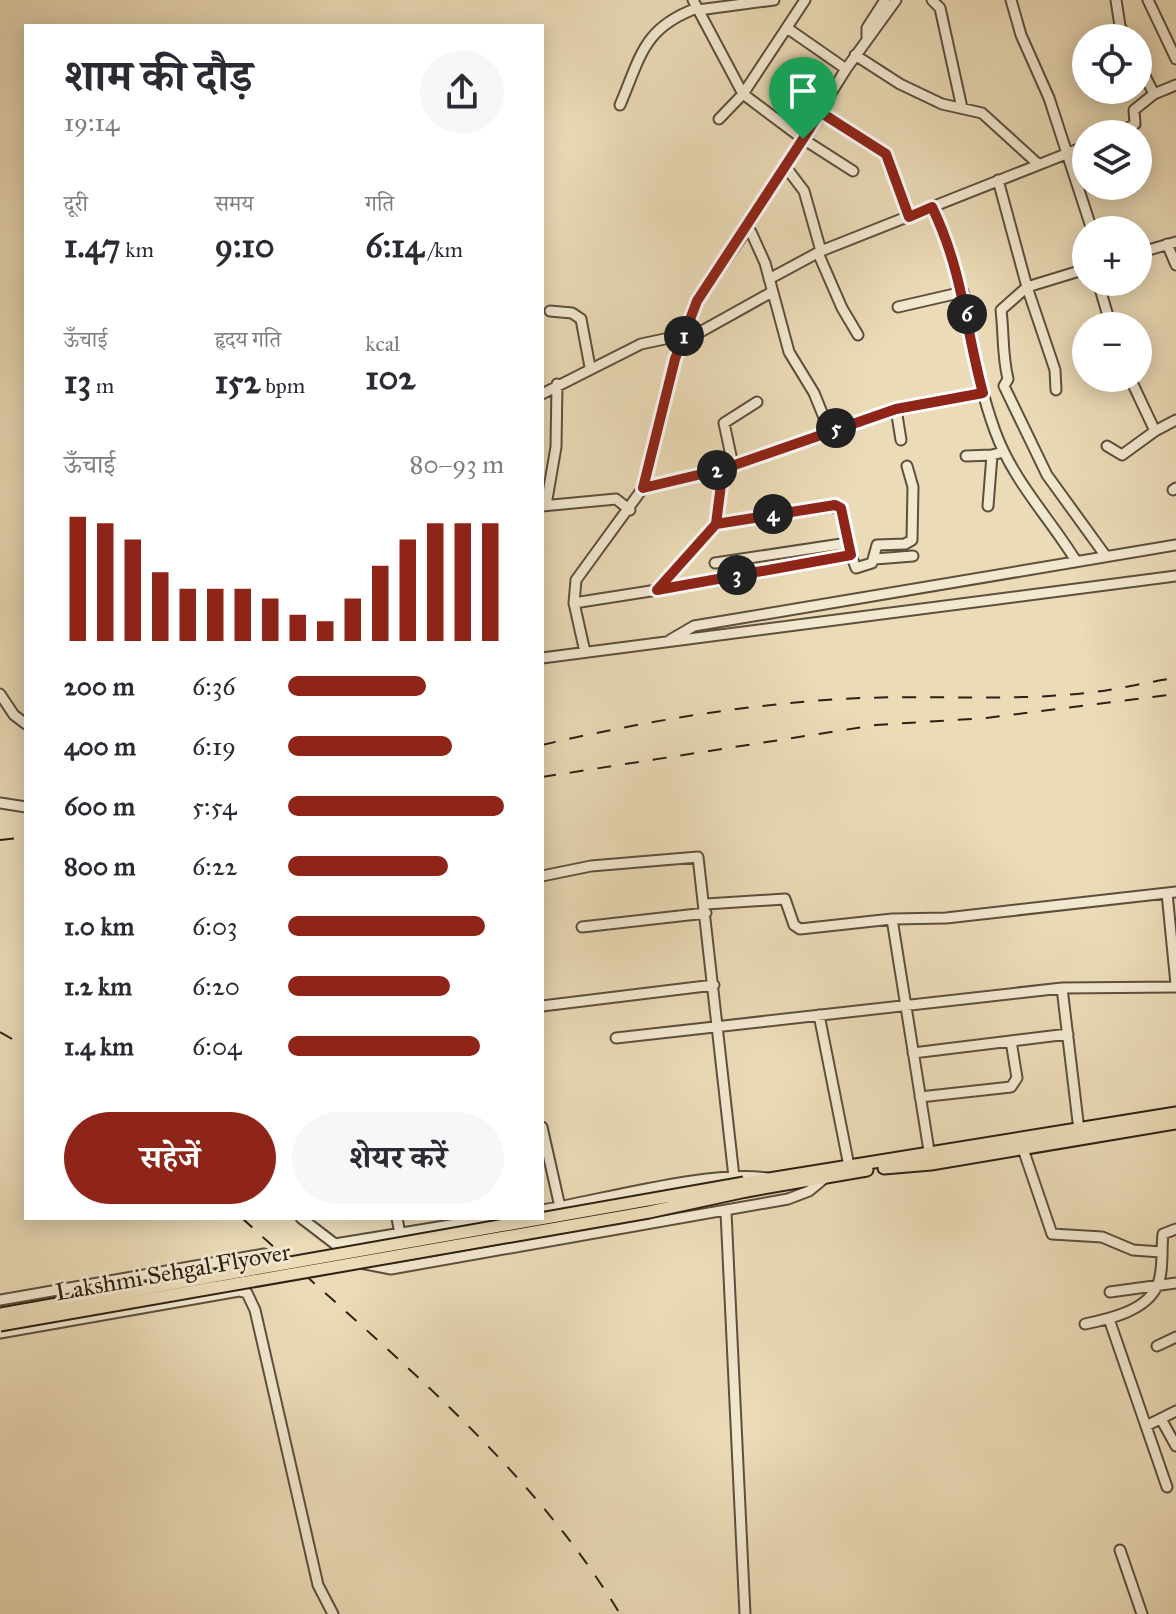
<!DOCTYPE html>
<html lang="hi">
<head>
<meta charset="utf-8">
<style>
  :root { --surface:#fff; --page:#f7f7f7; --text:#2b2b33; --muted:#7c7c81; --accent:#8f2418 }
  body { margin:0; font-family:"IM FELL Great Primer","Noto Serif Devanagari",serif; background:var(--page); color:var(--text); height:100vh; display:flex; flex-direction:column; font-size:30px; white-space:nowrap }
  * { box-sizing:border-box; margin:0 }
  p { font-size:26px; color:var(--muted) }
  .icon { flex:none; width:44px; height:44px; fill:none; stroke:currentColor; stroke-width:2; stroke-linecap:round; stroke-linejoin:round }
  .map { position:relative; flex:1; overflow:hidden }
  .drawer { position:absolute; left:24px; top:24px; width:520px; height:1196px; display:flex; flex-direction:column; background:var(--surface); border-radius:0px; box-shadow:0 4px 20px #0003 }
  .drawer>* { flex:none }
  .tools { position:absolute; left:1072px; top:24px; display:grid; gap:16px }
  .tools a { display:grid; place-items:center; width:80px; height:80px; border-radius:50%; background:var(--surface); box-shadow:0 4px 20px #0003; font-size:40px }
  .pin { position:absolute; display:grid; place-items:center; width:68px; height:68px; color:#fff; margin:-82px -34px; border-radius:50% 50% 50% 0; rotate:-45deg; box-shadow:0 0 8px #0007 }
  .pin .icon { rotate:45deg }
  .km { position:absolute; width:40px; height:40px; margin:-20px; border-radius:50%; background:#222; color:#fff; font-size:22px; line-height:40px; text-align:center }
  .round { display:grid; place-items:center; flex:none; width:84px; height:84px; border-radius:42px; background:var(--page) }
  .headline { display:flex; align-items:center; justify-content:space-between; height:136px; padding:0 40px }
  h1 { font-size:44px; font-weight:700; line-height:60px }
  .metrics { display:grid; grid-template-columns:repeat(3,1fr); gap:12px; height:136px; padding:8px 40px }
  .metrics div { display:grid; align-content:center }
  .metrics b { font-size:34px; font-weight:700 }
  .metrics small { font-size:22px; font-weight:400 }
  .metrics p { font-size:22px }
  .chart { height:224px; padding:16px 40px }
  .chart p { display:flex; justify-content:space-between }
  .chart svg { width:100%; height:144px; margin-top:8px; stroke:var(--accent); stroke-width:6 }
  .cta { display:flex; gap:16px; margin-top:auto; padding:16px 40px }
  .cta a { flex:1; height:92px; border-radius:48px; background:var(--accent); color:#fff; font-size:32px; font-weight:700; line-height:92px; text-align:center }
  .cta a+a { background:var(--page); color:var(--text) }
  ul { padding:0 40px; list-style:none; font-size:26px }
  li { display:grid; grid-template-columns:128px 96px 1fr; align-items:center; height:60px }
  li i { height:20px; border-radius:10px; background:var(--accent) }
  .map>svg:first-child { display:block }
</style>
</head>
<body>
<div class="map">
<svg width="1176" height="1614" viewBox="0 0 1176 1614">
  <rect width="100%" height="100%" fill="#ebdbb7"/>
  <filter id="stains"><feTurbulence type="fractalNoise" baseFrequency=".0025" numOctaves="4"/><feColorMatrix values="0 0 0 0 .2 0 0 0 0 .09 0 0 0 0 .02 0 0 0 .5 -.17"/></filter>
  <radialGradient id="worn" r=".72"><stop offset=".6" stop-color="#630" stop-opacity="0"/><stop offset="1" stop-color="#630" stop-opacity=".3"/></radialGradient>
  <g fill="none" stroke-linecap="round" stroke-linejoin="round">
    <g stroke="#5d4f3d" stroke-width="13">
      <path id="minor" d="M693,0L743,94L803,139L853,171
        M932,0L940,8L962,108
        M1011,0L1021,35L1049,98L1092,230
        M1116,0L1120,26L1126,38
        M1148,0L1176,59
        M698,10L774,0
        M787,28L846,69
        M867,37V28L885,0
        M855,55L900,84L942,104L982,113L1038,164
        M1138,62L1154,94
        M620,105C641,56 643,28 697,8
        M820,112L886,154L909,217
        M719,119L743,94L805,0
        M1117,134L1135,124L1134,110L1154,94L1176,85
        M785,166L804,191L821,251
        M998,180L1027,287L1086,269
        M932,207C969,283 967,355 995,431C1013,481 1049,517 1076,561
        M749,224L846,69L896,0
        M751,232L765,263L789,352L814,393L829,430
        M1167,244L1176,265
        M818,253L842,308L858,335
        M1138,253L1176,242
        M769,279L821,251L1086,146
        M1098,282L1111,326
        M898,307L963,292
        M550,311L572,313L581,319L590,367
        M1056,390L1055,370L1027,287L1001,310C1004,334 1002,355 1008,379L1004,386L1047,475L1105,555
        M542,394L641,344L702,331L772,292
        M896,409L901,440
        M1155,431L1176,420
        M1107,446L1122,455L1155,431L1130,378
        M966,456L992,455
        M733,465L724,423L757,402
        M723,469L716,524L657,590L574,603L576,580L643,488L675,359L697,301L745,232
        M643,488L723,469L896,409L983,393
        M1173,490L1176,488
        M546,505L556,447L557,384
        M542,506L616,499L630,510
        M988,506L992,455L1003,452
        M716,524L839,506L851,555
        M875,559L913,556
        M715,563L848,543
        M657,590L851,555L856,568L872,563L877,545L905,544L912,540L913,487L907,466
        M574,603L585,652
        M670,640L694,626L1176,545
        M542,658L1176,576
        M0,694L14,715L26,724
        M0,803L26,807
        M542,876L591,866L698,857L734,1177
        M1167,893L1176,984
        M706,904L785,899L794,925L800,929L892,919L946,918L1176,892
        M892,919L930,1157
        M582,927L706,913
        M1062,988L1079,1130
        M542,1006L714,985
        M819,1015L849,1166
        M616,1038L1062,988L1176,987
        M913,1053L1068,1034
        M920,1097L1011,1087L1017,1078L1011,1041
        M542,1127L560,1207
        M1023,1149L1052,1234L1102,1237L1133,1250L1161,1252
        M542,1210C601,1200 713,1169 767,1178
        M726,1212L745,1614
        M301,1218L360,1263L391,1269L788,1199L809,1191L826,1177
        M397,1218L400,1234
        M335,1244L493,1218
        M1110,1292L1176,1283
        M0,1300L264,1254
        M1109,1319L1167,1487
        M1085,1324C1109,1319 1146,1311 1157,1286C1164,1272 1161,1249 1163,1234L1176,1229
        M0,1333L239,1291L247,1293L255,1310L318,1585L333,1614
        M1157,1346L1176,1337
        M1161,1419L1176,1446
        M1146,1426L1176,1411
        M1120,1550L1142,1614"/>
    </g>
    <g stroke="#2e2014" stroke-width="15">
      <path id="major" d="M884,1168L931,1164L1176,1123
        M744,1183L1176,1113
        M746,1191L867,1170"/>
    </g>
    <use href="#minor" stroke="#f2e8d0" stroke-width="9"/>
    <use href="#major" stroke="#ebdbb7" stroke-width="11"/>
    <path stroke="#2e2014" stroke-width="2" stroke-dasharray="14 14" stroke-linecap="butt" d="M542,745C641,722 741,705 842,699C924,694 1005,702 1086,693C1116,690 1146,682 1176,678
      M542,777L876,725L986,718L1176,694
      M0,840L26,837
      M0,1032L26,1047
      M242,1218C375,1341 525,1457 620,1614"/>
    <g stroke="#2e2014" stroke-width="15" stroke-linecap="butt">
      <path id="major-bridge" d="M0,1314L744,1183
        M0,1325L649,1212L746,1191"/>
    </g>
    <use href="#major-bridge" stroke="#ebdbb7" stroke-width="11"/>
  </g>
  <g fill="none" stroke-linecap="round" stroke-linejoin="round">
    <g stroke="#fff" stroke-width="16">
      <path id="route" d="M803,139L697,301L675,359L643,488L723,469L716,524L657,590L851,555L841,508L835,505L716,524L723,469L896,409L983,393C965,327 963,271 932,207L909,217L886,154L820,112L803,139"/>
    </g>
    <use href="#route" stroke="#8f2418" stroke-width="10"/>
  </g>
  <g text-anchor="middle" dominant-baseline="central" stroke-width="6" stroke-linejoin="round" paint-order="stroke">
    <g font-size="24" fill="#2e2014" stroke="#f2e8d0">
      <text transform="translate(173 1272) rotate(-10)">Lakshmi Sehgal Flyover</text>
    </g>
  </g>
  <rect width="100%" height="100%" filter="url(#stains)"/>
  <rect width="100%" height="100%" fill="url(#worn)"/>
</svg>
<div class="tools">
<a><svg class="icon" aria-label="locate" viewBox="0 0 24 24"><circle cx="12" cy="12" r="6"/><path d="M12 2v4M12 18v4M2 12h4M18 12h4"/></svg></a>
<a><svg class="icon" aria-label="layers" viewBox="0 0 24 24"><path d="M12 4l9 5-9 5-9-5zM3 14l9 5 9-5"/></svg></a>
<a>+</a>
<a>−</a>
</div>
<div class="pin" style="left:803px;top:139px;background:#1e9e55"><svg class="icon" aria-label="arrive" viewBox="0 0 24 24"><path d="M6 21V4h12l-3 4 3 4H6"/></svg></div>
<b class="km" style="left:684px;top:336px">1</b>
<b class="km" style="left:717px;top:470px">2</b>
<b class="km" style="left:737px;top:575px">3</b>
<b class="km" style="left:773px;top:514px">4</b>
<b class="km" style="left:836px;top:428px">5</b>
<b class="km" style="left:967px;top:314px">6</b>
<section class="drawer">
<div class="headline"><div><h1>शाम की दौड़</h1><p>19:14</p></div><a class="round"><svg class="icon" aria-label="share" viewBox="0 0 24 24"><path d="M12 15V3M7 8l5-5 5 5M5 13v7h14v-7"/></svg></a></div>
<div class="metrics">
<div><p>दूरी</p><b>1.47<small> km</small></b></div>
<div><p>समय</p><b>9:10</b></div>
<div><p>गति</p><b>6:14<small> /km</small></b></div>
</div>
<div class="metrics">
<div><p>ऊँचाई</p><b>13<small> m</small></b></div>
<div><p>हृदय गति</p><b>152<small> bpm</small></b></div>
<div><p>kcal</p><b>102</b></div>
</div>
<div class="chart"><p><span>ऊँचाई</span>80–93 m</p>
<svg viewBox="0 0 160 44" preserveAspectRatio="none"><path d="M5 44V6M15 44V8M25 44V13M35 44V23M45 44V28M55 44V28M65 44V28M75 44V31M85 44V36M95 44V38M105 44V31M115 44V21M125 44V13M135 44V8M145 44V8M155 44V8"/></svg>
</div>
<ul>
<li><b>200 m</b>6:36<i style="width:64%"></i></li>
<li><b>400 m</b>6:19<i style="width:76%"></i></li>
<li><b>600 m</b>5:54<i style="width:100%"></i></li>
<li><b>800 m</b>6:22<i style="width:74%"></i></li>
<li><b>1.0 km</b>6:03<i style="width:91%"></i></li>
<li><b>1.2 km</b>6:20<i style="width:75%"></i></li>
<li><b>1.4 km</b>6:04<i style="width:89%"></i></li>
</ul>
<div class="cta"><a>सहेजें</a><a>शेयर करें</a></div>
</section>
</div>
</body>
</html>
